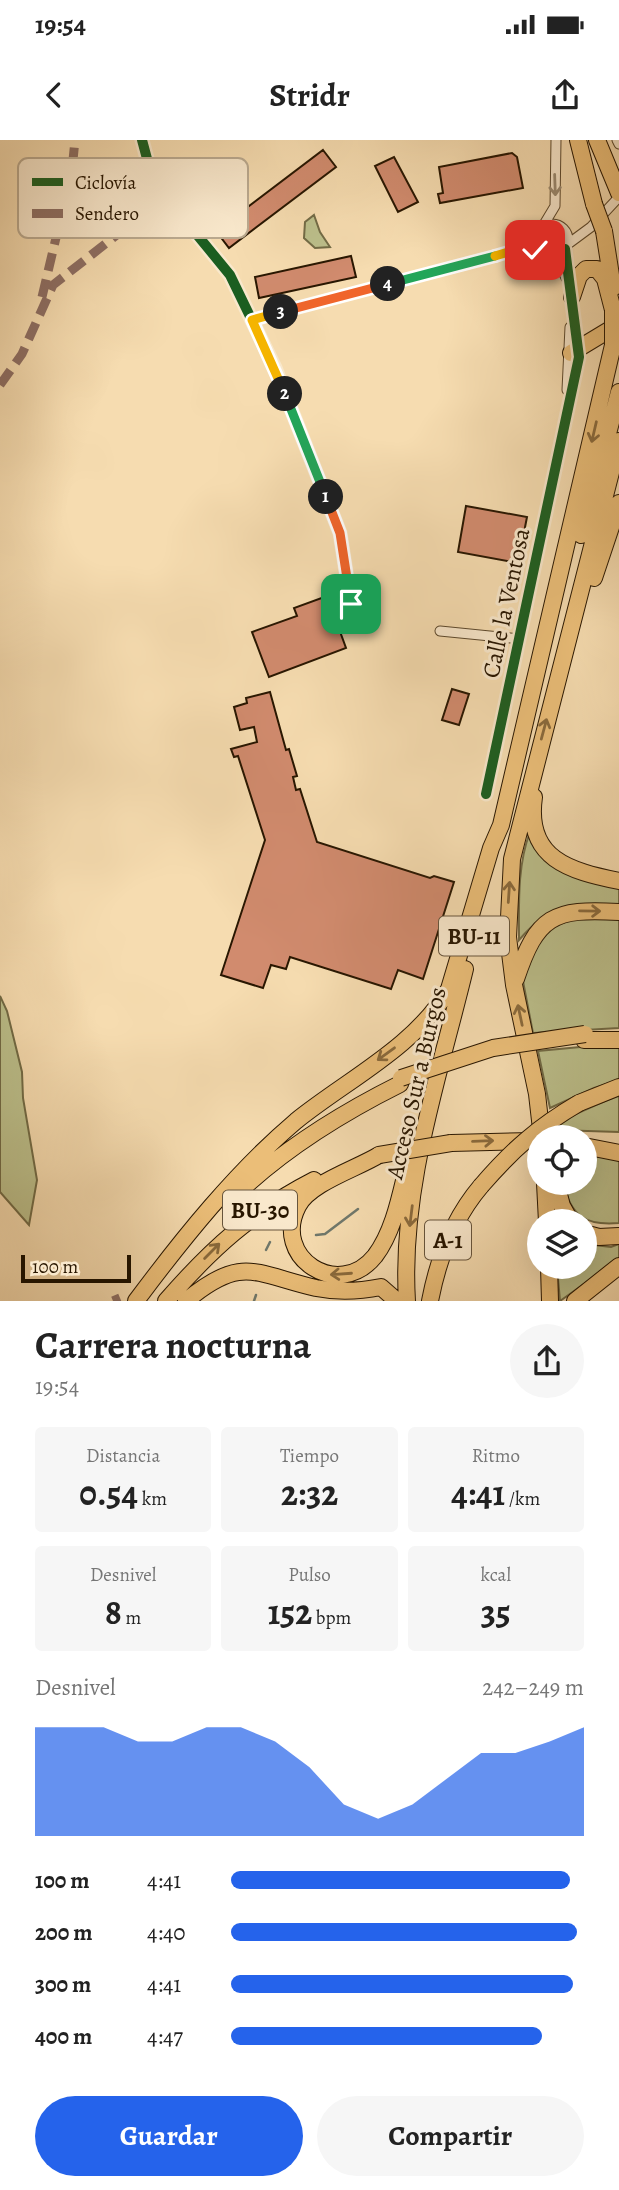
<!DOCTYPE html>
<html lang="es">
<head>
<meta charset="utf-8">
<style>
  :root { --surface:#fff; --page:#f6f6f6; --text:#222; --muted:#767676; --accent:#2563eb }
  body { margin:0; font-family:Alegreya,serif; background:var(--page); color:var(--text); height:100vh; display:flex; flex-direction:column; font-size:26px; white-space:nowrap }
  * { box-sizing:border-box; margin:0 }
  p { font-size:23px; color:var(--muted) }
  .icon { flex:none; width:38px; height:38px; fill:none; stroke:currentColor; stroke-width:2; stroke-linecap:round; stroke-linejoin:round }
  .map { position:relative; height:1161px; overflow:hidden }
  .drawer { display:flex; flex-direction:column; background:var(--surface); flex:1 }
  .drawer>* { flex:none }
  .buttons { position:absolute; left:527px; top:985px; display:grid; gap:14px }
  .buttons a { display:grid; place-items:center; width:70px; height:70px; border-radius:50%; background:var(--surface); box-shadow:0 7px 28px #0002; font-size:35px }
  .scale { position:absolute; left:21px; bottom:18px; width:110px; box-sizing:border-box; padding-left:7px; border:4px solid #281600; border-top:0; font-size:19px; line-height:24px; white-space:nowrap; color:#281600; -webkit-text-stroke:5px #f9e8cc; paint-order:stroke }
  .pin { position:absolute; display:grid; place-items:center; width:60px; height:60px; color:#fff; margin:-30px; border-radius:14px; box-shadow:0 4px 10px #0006 }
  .km { position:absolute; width:35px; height:35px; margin:-18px; border-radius:50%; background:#222; color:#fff; font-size:19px; line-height:35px; text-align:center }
  .round { display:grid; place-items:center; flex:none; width:74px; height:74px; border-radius:37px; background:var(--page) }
  .overview { display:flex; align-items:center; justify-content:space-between; height:119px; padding:0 35px }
  h1 { font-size:38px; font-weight:700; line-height:52px }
  .metrics { display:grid; grid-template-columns:repeat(3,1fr); gap:10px; height:119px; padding:7px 35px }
  .metrics div { display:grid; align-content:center; border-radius:7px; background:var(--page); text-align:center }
  .metrics b { font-size:35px; font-weight:700 }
  .metrics small { font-size:19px; font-weight:400 }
  .metrics p { font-size:19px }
  .chart { height:196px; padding:14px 35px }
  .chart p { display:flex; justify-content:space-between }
  .chart svg { width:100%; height:126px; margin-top:7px; fill:var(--accent); opacity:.7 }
  .action { display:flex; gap:14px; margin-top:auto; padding:14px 35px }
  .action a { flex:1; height:80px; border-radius:42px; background:var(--accent); color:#fff; font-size:28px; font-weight:700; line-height:80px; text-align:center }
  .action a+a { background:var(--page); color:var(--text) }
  ul { padding:0 35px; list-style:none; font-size:23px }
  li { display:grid; grid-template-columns:112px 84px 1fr; align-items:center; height:52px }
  li i { height:18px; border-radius:9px; background:var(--accent) }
  .status { display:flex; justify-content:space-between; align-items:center; height:49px; padding:0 35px; background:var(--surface); direction:ltr }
  .status svg { height:19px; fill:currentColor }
  header { display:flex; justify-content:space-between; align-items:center; height:91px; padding:0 35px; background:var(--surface); font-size:32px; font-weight:700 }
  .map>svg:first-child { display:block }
</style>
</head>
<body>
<div class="status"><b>19:54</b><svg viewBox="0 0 49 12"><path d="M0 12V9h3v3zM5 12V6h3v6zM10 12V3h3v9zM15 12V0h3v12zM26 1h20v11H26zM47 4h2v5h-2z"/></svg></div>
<header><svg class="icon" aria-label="back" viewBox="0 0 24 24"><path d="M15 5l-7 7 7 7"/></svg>Stridr<svg class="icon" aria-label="share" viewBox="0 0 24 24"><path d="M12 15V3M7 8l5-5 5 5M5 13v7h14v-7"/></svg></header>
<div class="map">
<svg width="619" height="1161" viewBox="0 0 619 1161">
  <rect width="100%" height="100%" fill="#f6dcb0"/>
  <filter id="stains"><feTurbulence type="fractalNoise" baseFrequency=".00286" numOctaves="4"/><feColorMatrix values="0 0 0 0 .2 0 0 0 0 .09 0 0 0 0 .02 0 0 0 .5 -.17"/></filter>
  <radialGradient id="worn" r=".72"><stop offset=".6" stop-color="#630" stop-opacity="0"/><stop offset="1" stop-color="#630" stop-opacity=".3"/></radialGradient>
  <path fill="#bcc08c" stroke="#726b46" stroke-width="2" d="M314,75L320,92L330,107L315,108L304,98L305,82Z
    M530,692L540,712L619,745V766C571,762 552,762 519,800C519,765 517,726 530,692Z
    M572,779H619V888L533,893L522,836L529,816L551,788Z
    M0,856L7,871L22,932L23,958L37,1040L29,1085L0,1052Z
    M591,906H619V940L594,948L550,968L538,911Z
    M619,955V992L556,990L553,984Z
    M585,1014L619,1020V1083C585,1086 571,1076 563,1043H584Z
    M585,1104L611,1107L619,1104V1119L560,1161L557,1127H584Z"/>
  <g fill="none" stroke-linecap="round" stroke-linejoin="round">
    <path stroke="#6f786c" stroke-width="2.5" d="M316,1095L325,1094L358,1069
      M266,1110L270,1102
      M254,1161L256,1155"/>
  </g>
  <path fill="#d18b6e" stroke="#281600" stroke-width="2" d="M323,10L336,27L229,108L216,91Z
    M512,13L517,17L523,48L440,63L438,54L443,53L439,27Z
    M394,17L418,62L398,72L375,26Z
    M351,116L356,137L259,158L255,137Z
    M466,366L527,377L518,423L458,412Z
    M327,456L346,508L269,537L252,492L297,476L294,468Z
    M452,549L469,554L459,585L442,580Z
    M270,552L286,610L289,609L297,636L293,637L296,650L300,649L317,702L430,738L434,736L454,742L423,839L398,830L391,849L290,817L286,829L271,825L263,848L221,835L265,700L238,616L234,617L231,609L257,602L254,587L240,590L234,567L247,563L246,558Z"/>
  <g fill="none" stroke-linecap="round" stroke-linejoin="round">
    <g stroke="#5c482c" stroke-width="11">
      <path id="street" d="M142,0L153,41L230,135L275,228L340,393L351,464
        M617,0L619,4
        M536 100a16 16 0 1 1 32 0a16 16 0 1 1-32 0Z
        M543,86L555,66L556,0
        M568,104L591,87L619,57
        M551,117L561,127L566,138
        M252,180L522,108L539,110
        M567,250L570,187
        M440,491L520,499
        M486,654L579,217L565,109"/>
    </g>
    <g stroke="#281600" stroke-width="18">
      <path id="highway" d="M578,0L594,64
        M597,0L619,53
        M604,91L613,148
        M572,157L579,136L586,129H597L605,139L613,170
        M571,213L619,184
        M581,395L619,252
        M594,438L619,363
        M534,657C525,719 570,731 619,741
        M516,839C537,776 553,768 619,772
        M584,900H619
        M579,963L619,947
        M542,998L537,954L514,845L508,797L512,719L619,301
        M451,1003L533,1001
        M584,1006L619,1013
        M379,1015C356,1029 310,1043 298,1066C271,1118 339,1161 375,1116C397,1087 402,1043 412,1009
        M545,1043L547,1082
        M556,1043L562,1066L571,1082
        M241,1050C288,1006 342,973 400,944
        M584,1093L599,1097L619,1096
        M549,1127L550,1161
        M136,1161C183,1098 236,1032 296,981C348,939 414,908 449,849L491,708L501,685L613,205
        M166,1161C212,1108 252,1072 314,1040
        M186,1161C242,1114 255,1134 316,1148C336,1152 361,1151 381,1147L397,1161
        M407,1161C400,1048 439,937 465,829
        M430,1161C438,1119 453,1079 481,1046
        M575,1161L619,1126"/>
    </g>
    <use href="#street" stroke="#f9e8cc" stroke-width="9"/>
    <use href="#highway" stroke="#ebbe78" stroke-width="16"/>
    <g stroke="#281600" stroke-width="18" stroke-linecap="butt">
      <path id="highway-bridge" d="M594,64L604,91
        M613,205V170
        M401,938L493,908L585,894
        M379,1015L451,1003
        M481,1046C512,1010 538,987 579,963"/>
    </g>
    <use href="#highway-bridge" stroke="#ebbe78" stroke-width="16"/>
    <path stroke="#8d6e63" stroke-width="9" stroke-dasharray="18 9" stroke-linecap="butt" d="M42,157L72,30L75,0
      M0,245L22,214L53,145L118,94L137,72L153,41
      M113,1161L120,1158"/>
    <g stroke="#f9e8cc" stroke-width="15">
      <path id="cycleway" d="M142,0L153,41L230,135L275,228L340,393L351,464
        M486,654L579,217L565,109"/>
    </g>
    <use href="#cycleway" stroke="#1b5e20" stroke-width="10"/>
  </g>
  <defs><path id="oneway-shaft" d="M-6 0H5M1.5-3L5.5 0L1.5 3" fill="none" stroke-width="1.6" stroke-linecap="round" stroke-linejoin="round" transform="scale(1.75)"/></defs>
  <use stroke="#9b8a70" href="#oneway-shaft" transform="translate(555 45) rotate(88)"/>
  <g stroke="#8a6a3c">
    <use href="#oneway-shaft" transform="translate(594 292) rotate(103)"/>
    <use href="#oneway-shaft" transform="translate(544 589) rotate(-75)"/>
    <use href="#oneway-shaft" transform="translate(509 752) rotate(-86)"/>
    <use href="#oneway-shaft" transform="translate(590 771) rotate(1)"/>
    <use href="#oneway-shaft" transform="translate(520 875) rotate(-102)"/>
    <use href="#oneway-shaft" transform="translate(386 914) rotate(144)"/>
    <use href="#oneway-shaft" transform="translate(483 1001) rotate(-2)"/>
    <use href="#oneway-shaft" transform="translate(411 1076) rotate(97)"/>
    <use href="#oneway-shaft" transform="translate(212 1111) rotate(-45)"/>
    <use href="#oneway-shaft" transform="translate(341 1134) rotate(176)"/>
  </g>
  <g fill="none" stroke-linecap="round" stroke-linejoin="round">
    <g stroke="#fff" stroke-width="14">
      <path id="split-1" d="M326,357L340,393L351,464"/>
    </g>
    <g stroke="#fff" stroke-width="14">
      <path id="split-2" d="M285,254L326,357"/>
    </g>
    <g stroke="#fff" stroke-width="14">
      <path id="split-3" d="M281,172L252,180L285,254"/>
    </g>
    <g stroke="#fff" stroke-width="14">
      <path id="split-4" d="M281,172L388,144"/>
    </g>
    <g stroke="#fff" stroke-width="14">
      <path id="split-5" d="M388,144L495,116"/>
    </g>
    <g stroke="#fff" stroke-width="14">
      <path id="split-6" d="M495,116L522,108L535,110"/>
    </g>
    <use href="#split-1" stroke="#f0652b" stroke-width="9"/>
    <use href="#split-2" stroke="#22a559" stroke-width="9"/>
    <use href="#split-3" stroke="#f5b400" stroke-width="9"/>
    <use href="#split-4" stroke="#f0652b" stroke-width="9"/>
    <use href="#split-5" stroke="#22a559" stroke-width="9"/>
    <use href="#split-6" stroke="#f5b400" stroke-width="9"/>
  </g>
  <g text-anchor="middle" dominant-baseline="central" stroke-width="6" stroke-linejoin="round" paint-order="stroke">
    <g fill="#f9e8cc" stroke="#67553d" stroke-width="2">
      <rect x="439" y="776.5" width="70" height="39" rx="5"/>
      <rect x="223" y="1050.5" width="74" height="39" rx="5"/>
      <rect x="425" y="1080.5" width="46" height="39" rx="5"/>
    </g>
    <g font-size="23" font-weight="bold" fill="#281600">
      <text x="474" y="796">BU-11</text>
      <text x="260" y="1070">BU-30</text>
      <text x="448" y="1100">A-1</text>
    </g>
    <g font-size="24" fill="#281600" stroke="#f9e8cc">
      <text transform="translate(506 463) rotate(-78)">Calle la Ventosa</text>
      <text transform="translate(416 943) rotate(-77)">Acceso Sur a Burgos</text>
    </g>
  </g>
  <rect x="18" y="18" width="230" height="80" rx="10" fill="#f9e8cc" stroke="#baa98f" stroke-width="2"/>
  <rect x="32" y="38" width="31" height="8" fill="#1b5e20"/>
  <rect x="32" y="69" width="31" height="9" fill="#8d6e63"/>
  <g font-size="19" fill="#281600">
    <text x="75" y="49">Ciclovía</text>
    <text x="75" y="80">Sendero</text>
  </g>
  <rect width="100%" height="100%" filter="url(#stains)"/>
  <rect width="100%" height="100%" fill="url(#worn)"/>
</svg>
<div class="buttons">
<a><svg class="icon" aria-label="locate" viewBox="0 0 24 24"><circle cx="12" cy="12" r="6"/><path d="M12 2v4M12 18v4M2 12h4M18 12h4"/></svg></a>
<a><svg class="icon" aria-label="layers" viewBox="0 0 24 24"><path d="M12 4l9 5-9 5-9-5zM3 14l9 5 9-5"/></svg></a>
</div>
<div class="scale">100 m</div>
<div class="pin" style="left:351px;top:464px;background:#1e9e55"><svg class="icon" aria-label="arrive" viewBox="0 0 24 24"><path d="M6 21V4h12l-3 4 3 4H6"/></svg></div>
<div class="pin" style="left:535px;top:110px;background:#d93025"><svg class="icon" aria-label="check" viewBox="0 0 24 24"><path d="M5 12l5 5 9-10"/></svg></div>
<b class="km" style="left:326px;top:357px">1</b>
<b class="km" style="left:285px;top:254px">2</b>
<b class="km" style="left:281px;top:172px">3</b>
<b class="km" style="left:388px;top:144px">4</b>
</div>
<section class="drawer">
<div class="overview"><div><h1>Carrera nocturna</h1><p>19:54</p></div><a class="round"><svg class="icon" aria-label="share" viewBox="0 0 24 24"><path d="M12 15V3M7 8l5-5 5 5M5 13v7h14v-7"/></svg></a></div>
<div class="metrics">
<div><p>Distancia</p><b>0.54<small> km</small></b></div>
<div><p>Tiempo</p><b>2:32</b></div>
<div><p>Ritmo</p><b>4:41<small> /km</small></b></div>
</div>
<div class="metrics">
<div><p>Desnivel</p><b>8<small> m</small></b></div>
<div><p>Pulso</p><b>152<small> bpm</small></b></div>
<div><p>kcal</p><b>35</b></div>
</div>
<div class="chart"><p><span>Desnivel</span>242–249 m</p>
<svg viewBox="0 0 160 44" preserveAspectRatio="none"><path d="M0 44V6L10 6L20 6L30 11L40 11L50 6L60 6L70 11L80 20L90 33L100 38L110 33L120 24L130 15L140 15L150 11L160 6V44z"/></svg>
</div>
<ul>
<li><b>100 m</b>4:41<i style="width:96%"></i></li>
<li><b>200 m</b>4:40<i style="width:98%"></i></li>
<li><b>300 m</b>4:41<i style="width:97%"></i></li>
<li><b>400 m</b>4:47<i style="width:88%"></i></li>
</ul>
<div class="action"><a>Guardar</a><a>Compartir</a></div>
</section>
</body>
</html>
